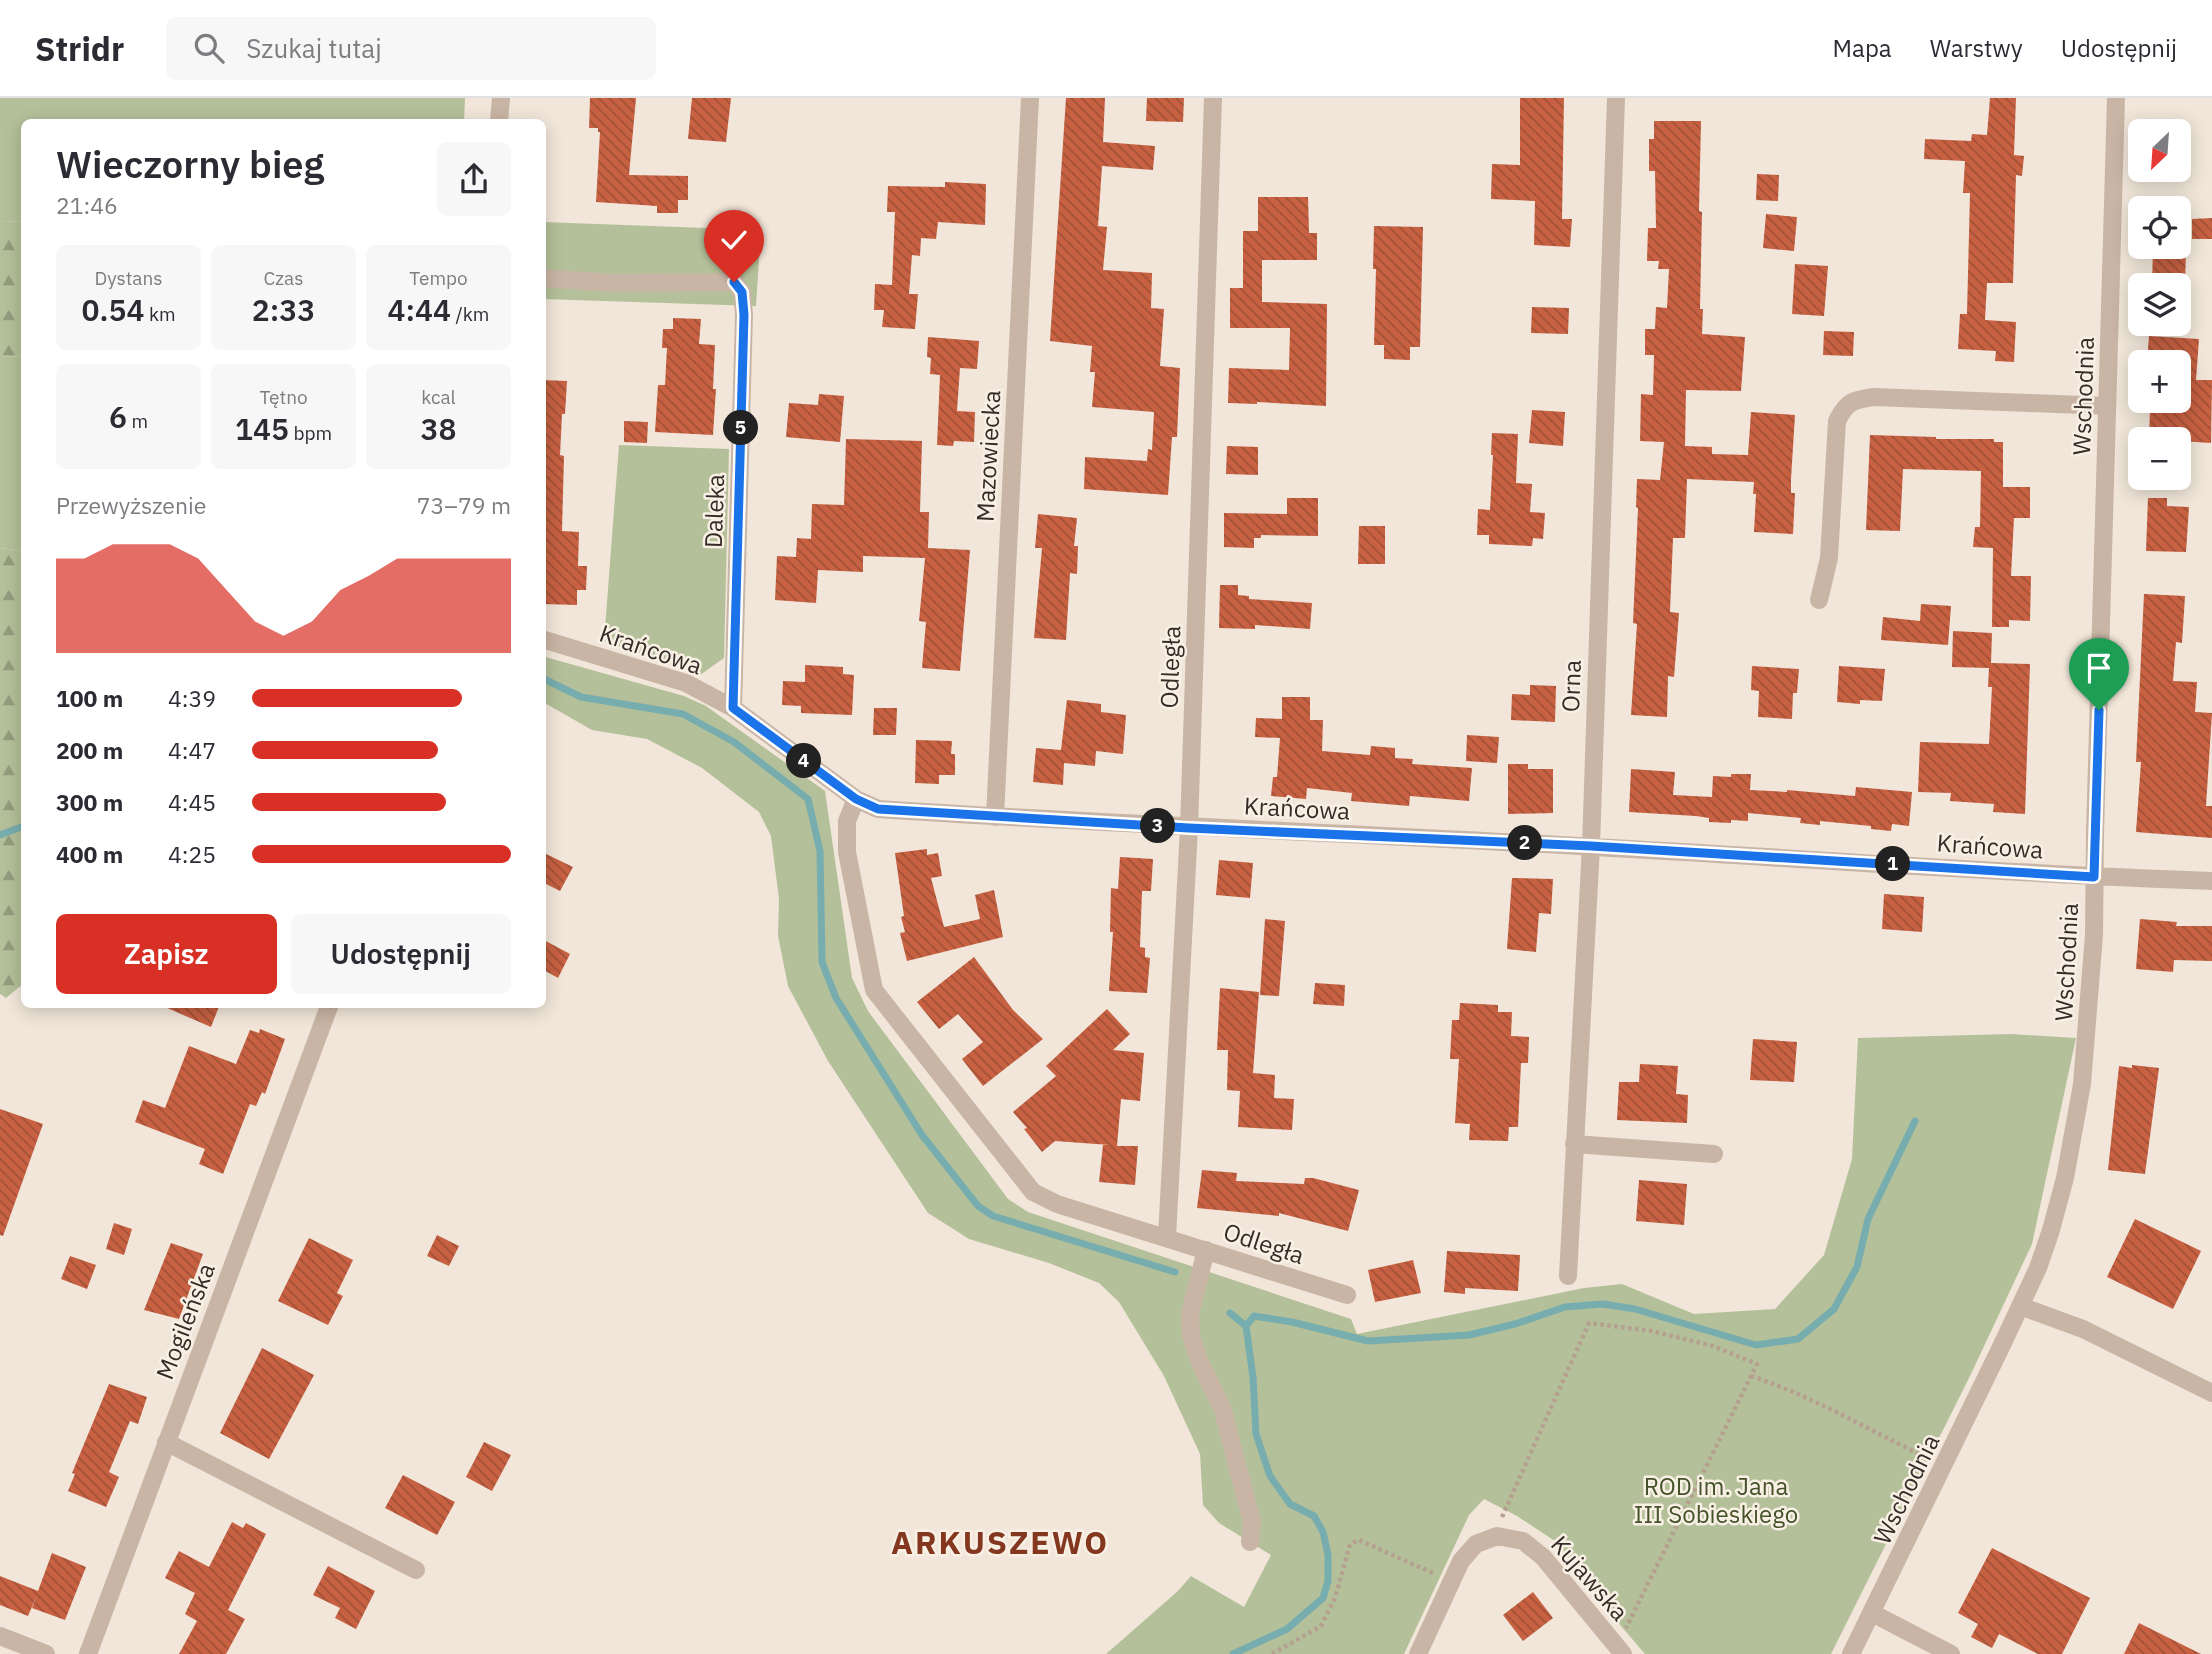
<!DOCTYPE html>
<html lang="pl">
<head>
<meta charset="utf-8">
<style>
  :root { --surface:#fff; --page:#f7f7f7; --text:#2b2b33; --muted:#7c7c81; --line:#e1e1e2; --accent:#d93025 }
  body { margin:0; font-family:"IBM Plex Sans",sans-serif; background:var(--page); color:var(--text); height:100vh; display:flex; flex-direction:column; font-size:26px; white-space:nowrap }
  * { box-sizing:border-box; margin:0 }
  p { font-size:23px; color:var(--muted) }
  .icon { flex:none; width:38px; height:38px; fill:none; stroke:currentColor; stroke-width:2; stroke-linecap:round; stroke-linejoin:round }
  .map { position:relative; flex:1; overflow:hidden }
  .sheet { position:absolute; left:21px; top:21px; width:525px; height:889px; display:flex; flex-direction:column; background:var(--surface); border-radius:10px; box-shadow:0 4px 18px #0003 }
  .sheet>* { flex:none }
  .needle { width:46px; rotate:205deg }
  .controls { position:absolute; left:2128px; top:21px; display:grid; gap:14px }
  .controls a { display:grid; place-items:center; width:63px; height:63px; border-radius:10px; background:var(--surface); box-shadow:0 4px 18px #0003; font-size:35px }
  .pin { position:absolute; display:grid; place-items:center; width:60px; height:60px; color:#fff; margin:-72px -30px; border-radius:50% 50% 50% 0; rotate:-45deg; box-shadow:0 0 7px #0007 }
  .pin .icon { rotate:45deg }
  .km { position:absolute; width:35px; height:35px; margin:-18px; border-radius:50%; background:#222; color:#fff; font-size:19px; line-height:35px; text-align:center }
  .round { display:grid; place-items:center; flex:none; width:74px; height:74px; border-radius:10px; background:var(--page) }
  .head { display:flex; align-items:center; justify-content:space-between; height:119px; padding:0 35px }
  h1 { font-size:38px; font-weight:600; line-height:52px }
  .metrics { display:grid; grid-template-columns:repeat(3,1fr); gap:10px; height:119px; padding:7px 35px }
  .metrics div { display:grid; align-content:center; border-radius:10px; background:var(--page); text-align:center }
  .metrics b { font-size:30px; font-weight:600 }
  .metrics small { font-size:19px; font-weight:400 }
  .metrics p { font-size:19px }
  .chart { height:196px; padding:14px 35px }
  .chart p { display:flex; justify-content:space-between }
  .chart svg { width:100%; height:126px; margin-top:7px; fill:var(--accent); opacity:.7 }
  .primary-button { display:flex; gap:14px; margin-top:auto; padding:14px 35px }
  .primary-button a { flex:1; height:80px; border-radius:10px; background:var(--accent); color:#fff; font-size:28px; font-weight:600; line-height:80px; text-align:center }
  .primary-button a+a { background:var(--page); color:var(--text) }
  ul { padding:0 35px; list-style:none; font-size:23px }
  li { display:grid; grid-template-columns:112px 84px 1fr; align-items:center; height:52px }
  li i { height:18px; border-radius:9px; background:var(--accent) }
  header { display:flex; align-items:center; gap:42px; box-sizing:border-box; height:98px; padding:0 35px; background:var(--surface); border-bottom:2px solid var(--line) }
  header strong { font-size:33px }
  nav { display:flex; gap:38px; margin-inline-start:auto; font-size:24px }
  .search { width:490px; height:63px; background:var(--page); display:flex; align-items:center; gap:18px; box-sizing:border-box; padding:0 24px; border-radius:10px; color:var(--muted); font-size:26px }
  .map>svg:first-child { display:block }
</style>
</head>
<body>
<header>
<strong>Stridr</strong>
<div class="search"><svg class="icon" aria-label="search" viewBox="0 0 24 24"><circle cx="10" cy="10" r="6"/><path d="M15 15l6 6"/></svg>Szukaj tutaj</div>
<nav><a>Mapa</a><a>Warstwy</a><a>Udostępnij</a></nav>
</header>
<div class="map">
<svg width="2212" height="1556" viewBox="0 0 2212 1556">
  <defs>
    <pattern id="forest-firs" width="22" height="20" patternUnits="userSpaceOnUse" patternTransform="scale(1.75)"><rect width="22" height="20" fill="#b4c099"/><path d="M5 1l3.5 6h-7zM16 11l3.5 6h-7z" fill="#939c7d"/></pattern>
    <pattern id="building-back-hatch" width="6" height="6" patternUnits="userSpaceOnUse" patternTransform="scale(1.75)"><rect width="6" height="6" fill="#c76142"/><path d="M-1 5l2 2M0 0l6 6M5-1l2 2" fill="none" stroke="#a25037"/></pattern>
  </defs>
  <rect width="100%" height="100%" fill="#f1e6d9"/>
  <path fill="#b4c099" d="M0,0H465L464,24H24V123L0,124Z
    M543,124L761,132L756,208L543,201Z
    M0,258L24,259V453L0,450Z
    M619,347L729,351L724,560L700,577L604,543Z
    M542,558L684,598L706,608L825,693L852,880L868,913L1008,1101L1028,1114L1351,1221L1357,1236L1584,1190L1622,1186L1694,1216L1775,1211L1824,1157L1852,1061L1858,940L2011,936L2076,940L2032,1146L1970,1278L1831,1556H1645L1591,1493L1558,1445L1517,1418L1484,1401L1469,1417L1404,1556H1106L1178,1493L1191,1478L1244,1509L1271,1457L1219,1425L1203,1407L1200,1356L1164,1278L1119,1204L1099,1185L1049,1165L969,1141L928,1115L828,963L788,888L778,838L779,801L771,738L759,714L702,670L647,641L592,632L543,604Z"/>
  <path fill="url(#forest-firs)" d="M24,123V259L0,258V124Z
    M0,450L24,453V885L6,900L0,896Z"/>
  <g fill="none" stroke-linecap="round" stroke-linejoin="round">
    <path stroke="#78adaf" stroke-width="7" d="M542,580L581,599L683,616L734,644L808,701L820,753L822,864L836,900L922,1037L978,1108L993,1118L1175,1174
      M0,737L24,728
      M1230,1215L1246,1228L1253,1279L1256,1336L1270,1378L1290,1406L1314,1418L1323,1434L1328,1457V1483L1323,1500L1287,1531L1233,1556
      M1246,1228L1254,1218L1292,1224L1368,1243L1469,1237L1515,1226L1565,1209L1603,1206L1635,1211L1756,1247L1798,1241L1834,1211L1857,1169L1868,1121L1915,1023"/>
  </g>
  <path fill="url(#building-back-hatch)" d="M590,0H636L629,77L688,78V102H678V115H657V108L596,104L600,34H598V30H589Z
    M692,0H731L726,44L688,41Z
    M1066,0H1105L1103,44L1155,48L1153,72L1102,68L1098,128L1107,129L1103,172L1152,175L1151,210L1164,211L1160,268L1180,270L1177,339H1172L1168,397L1084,391L1085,359L1147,363L1148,351L1152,352L1154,314L1092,309L1095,274H1090L1092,248L1050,243Z
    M1147,0H1184L1183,24L1146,23Z
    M1520,0H1564L1562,121H1572L1570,149L1534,147L1535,103L1491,101L1492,66L1520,67Z
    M1990,0H2016L2014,57L2024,58L2022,78L2016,77L2013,185H1987L1985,222L2016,224L2014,264L1995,263L1996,253L1958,251L1960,216H1967L1970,95H1963L1965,63L1924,61L1925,41L1971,43L1972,36L1987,37Z
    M1654,23H1701L1699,113L1702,114L1700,211H1703L1702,236L1745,239L1741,293L1686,292L1685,348L1712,349V356L1748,357L1751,314L1795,317L1791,381V395H1795L1793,436L1754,434L1756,396H1753L1754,384L1687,381L1685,440H1673L1670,514L1679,515L1674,579L1668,578L1667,619L1631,617L1637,526L1633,525L1638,410L1636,409L1637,381L1660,382L1664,344L1640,343L1641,296L1653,297L1654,257H1645V231H1655L1656,209L1667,210L1669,171H1658L1659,163H1647L1648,130H1656L1655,73H1649V41H1654Z
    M1757,76L1779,77L1778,103L1756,102Z
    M945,84L986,86L985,127L938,124L936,141L921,140L920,158L912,157L909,196H918L915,231L882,229L884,212H874L875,186L892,187L895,114H887L888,88L945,89Z
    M1258,99H1308L1309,135H1317V162H1262V204L1327,206L1326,308L1257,304V306L1228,305L1229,270L1289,272L1290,230H1230V190H1243V133H1258Z
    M1766,116L1797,119L1794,153L1763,150Z
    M2212,120V141H2192V121Z
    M1374,128L1423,129L1420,249H1410V262L1384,261V247H1374L1376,171H1373Z
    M2153,152H2186L2185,187L2152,186Z
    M1795,166L1828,168L1824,218L1792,216Z
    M1532,209L1569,210L1568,236L1531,235Z
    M673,220L701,221L699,246L715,247L713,291H716L713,337L655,334L658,287H665L667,250H662L663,231H673Z
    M1824,233L1854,234L1853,258L1823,257Z
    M2149,238L2199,241L2196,282H2212L2211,345L2149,341L2150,311L2179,312V264H2147Z
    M928,239L979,243L977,271L960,270L957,313L975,314L974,344L954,343L953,348L937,347L940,277L930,276L931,260L927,259Z
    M542,282L567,283L565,316H562L560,357L564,358L562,433L579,434L578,468H587L586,492H577V507L542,506Z
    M819,296L844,298L840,344L786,339L789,305L818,307Z
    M1532,312L1565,314L1563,348L1529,345Z
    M624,323L648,324L647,345L624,344Z
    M1492,335L1518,336L1516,385L1532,386L1530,414L1545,415L1543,441L1533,440L1532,448L1489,446V437H1477L1478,411L1490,412L1493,357H1491Z
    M1870,337L1936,339V341H1994V344H2003V389H2030V420H2014L2011,478H2031L2030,523L2009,522V529H1992L1993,450L1973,449L1975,429H1980L1981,373L1903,371L1900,433L1866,432Z
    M846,341L922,343L920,414H929L928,450L970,452L960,573L922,570L926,524L919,523L925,460L863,458V474L818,472L816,505L775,502L777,458L796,459L797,440L811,441L812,406L844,407Z
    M1227,348L1258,349V377L1226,376Z
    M1287,400H1318V438L1261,437V440H1254V450L1224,449V415L1287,416Z
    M2148,400H2167V408L2189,409L2186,454L2146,453Z
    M1038,416L1077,420L1074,448H1078L1077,476L1070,475L1066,542L1034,540L1042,450H1035Z
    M1359,428H1385V466H1358Z
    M1220,487H1238V497L1249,498V501L1312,505L1310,531L1255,527V531L1219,530Z
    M2144,496L2185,498L2182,545L2176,544L2173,583L2197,584L2195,614L2212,615L2206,708H2212V740L2136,734L2141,664H2136Z
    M1921,506L1951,508L1948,547L1881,542L1883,519L1920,523Z
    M1953,533L1992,535L1991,565L2030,566L2025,716L1993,714L1994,706L1950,703L1951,695L1918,694L1920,644L1989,646L1992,589H1988L1989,570L1952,569Z
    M805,567L843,569V576L854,577L852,617L801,615V608L782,607L783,583L805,584Z
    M1752,568L1799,571L1797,595H1793L1792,621L1758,619L1759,593L1751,592Z
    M1839,568L1885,571L1882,603L1860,602V606L1837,604Z
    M1530,587L1556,588L1555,624L1511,622L1512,596L1530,597Z
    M1282,599H1310V622H1323L1322,653L1370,657L1371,648L1395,650V660L1413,661L1412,666L1472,670L1469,703L1410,698L1409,708L1351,703L1352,695L1307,690L1306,701L1271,698L1273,679H1277L1280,640L1255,639L1256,620L1282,621Z
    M1067,602L1101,606V614L1126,617L1123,656L1096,653L1095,668L1064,665L1063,687L1033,684L1036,650L1061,652Z
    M874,610H897L896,637H873Z
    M1467,637L1499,639L1497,665L1466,663Z
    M916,642L952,643L951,656H955V677H939V686L915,685Z
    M1508,666H1528V671H1553V715L1508,716Z
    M1631,671L1675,674L1673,697L1712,699L1713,678L1731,679V676H1751L1750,692L1787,694V692L1855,698L1856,689L1912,694L1909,728L1892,726L1891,733L1871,731V728L1820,723V727L1800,725L1801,720L1748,715V723L1731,722V725L1709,724V720L1696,718L1629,714Z
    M927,751V757L938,755L942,778L931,780L944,829L980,821L975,797L994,792L1003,839L907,863L900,835L905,834L901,819L904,818L895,755Z
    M542,754L573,769L560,793L542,784Z
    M1120,759L1153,761L1151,793H1142L1140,849L1145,850V859L1150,860L1147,895L1109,893L1113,834H1110L1111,790L1118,791Z
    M1219,762L1253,765L1250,800L1216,797Z
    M1512,780L1553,781L1551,816L1539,815L1536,854L1507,851Z
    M1884,796L1924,799L1922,834L1882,831Z
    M1265,821L1285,823L1279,898L1260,897Z
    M2140,821L2177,824L2176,828H2212V863L2174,862L2173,874L2136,871Z
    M542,841L570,856L558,880L542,871Z
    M974,859L1013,912L1043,941L983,988L962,961L983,944L958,916L939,931L917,904Z
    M1315,885L1345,887L1344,908L1313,906Z
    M1220,890L1259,894L1253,975L1275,977L1274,1000L1294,1001L1292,1032L1238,1029L1240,993L1227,992L1228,952H1217Z
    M1460,905L1498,907V914H1512L1511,938L1529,939L1528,965H1521L1518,1029H1509L1508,1043L1469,1042L1470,1026L1455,1025L1459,961H1450L1452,922H1459Z
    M158,906H220L211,929Z
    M1107,911L1130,936L1113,952L1144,955L1140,1003L1121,1001L1117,1048H1138L1135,1087L1099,1084L1103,1047H1110L1055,1043L1042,1054L1024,1031L1027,1030L1013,1014L1056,978L1046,968Z
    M260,931L285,941L265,996L262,994L256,1008L250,1006L223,1076L199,1066L205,1051L135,1024L143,1002L165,1010L189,948L236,966L250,932L259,935Z
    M1753,941L1797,944L1794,984L1750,982Z
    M1640,966L1678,968L1676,996L1688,997L1687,1025L1617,1022L1619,984H1639Z
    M2132,967L2159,970L2145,1076L2108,1072L2119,968L2132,970Z
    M0,1011L43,1026L3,1138L0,1137Z
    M1202,1072L1237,1075L1236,1083L1304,1086L1305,1080H1313L1359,1092L1348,1133L1279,1115V1118L1197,1110Z
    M1639,1082L1687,1086L1684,1127L1636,1123Z
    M2135,1121L2201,1153L2173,1211L2107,1179Z
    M114,1125L132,1131L124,1157L106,1151Z
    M437,1137L459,1148L449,1168L427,1158Z
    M309,1140L353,1162L337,1195L343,1198L328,1227L278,1203Z
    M171,1145L203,1156L179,1221L144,1212Z
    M1447,1153L1520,1157L1518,1193L1465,1190V1196L1444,1194Z
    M70,1158L96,1167L87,1191L61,1181Z
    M1413,1162L1421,1195L1375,1204L1368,1172Z
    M262,1250L314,1277L269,1361L220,1335Z
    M109,1286L147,1299L138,1326L130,1323L109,1374L119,1379L106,1409L68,1393L75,1376L72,1375Z
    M484,1344L511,1357L492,1393L466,1379Z
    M403,1377L455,1404L437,1437L385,1410Z
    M232,1424L243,1430L246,1425L266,1436L228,1512L245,1521L226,1556H179L197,1523L185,1516L195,1495L165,1480L179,1453L209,1469Z
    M1992,1450L2090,1500L2062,1556H2038L1999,1536L1992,1550L1971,1539L1978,1526L1958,1515Z
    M52,1455L86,1469L65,1522L32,1510L37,1497L28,1518L0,1507V1478L38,1493Z
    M328,1468L375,1493L356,1531L335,1520L340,1510L313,1497Z
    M1533,1494L1553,1520L1523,1543L1503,1517Z
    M2139,1525L2201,1556H2124Z"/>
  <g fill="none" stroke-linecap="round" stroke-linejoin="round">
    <path stroke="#b59f90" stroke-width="4.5" stroke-dasharray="3.5 3.5" stroke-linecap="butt" d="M1751,1278C1812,1298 1867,1331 1925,1359
      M1502,1419L1589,1225L1652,1233L1713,1248L1757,1266L1626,1530
      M1272,1556L1321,1528L1335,1500L1350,1446L1359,1442L1435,1476"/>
    <path stroke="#c9b5a5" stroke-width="18" d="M499,24L501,0
      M542,180L614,185L734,184L742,194L744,217L733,610
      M1819,502L1829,460L1837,323C1847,303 1853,302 1874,299L2107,308
      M542,541L686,585L733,610L856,701L878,711C1117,727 1356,735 1595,749C1801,760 2006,776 2212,783
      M856,701L847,723V754L874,892L1033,1094L1057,1106L1347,1197
      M995,719L1030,0
      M1574,1046L1714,1056
      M1167,1139L1189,730L1213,0
      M1206,1152L1190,1216L1191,1237L1198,1260L1223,1312L1252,1425L1250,1444
      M1568,1178L1591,748L1616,0
      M2020,1208L2083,1231L2212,1295
      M166,1344L416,1472
      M1872,1515L1951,1556
      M0,1538L46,1556
      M88,1556L330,906
      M1418,1556L1461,1463L1476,1446L1497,1438L1523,1443L1543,1459L1623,1556
      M1851,1556L2001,1249L2038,1170L2051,1132L2065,1080L2082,986L2094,837L2095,735L2116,0"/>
  </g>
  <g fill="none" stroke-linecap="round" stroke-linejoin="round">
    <g stroke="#fff" stroke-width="14">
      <path id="route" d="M734,184L742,194L744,217L733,610L856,701L878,711L1189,730L1591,748L2094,779L2099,612"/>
    </g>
    <use href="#route" stroke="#1a73e8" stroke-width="9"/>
  </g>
  <g text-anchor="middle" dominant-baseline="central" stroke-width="5" stroke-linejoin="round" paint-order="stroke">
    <g font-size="24" fill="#352b27" stroke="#f9f0e5">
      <text transform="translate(2083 298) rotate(-88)">Wschodnia</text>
      <text transform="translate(988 358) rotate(-87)">Mazowiecka</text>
      <text transform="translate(714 413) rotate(-88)">Daleka</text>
      <text transform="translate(651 551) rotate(19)">Krańcowa</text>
      <text transform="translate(1170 569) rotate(-88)">Odległa</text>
      <text transform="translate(1571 588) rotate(-88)">Orna</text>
      <text transform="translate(1297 710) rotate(3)">Krańcowa</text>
      <text transform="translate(1990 748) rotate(4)">Krańcowa</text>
      <text transform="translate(2066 864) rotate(-87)">Wschodnia</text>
      <text transform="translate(1264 1145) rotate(18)">Odległa</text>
      <text transform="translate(185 1223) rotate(-69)">Mogileńska</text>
      <text transform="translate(1906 1391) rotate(-64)">Wschodnia</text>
      <text transform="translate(1590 1480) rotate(49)">Kujawska</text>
    </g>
    <g font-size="24" fill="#45532a" stroke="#f9f0e5">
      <text x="1716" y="1388">ROD im. Jana<tspan x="1716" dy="28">III Sobieskiego</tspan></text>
    </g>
    <g font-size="32" font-weight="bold" letter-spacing="2" fill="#84371f" stroke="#f9f0e5">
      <text x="1000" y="1444">ARKUSZEWO</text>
    </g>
  </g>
</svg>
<div class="controls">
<a><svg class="needle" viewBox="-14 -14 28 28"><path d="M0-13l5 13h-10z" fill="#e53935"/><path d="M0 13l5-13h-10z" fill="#7c7c81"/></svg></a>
<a><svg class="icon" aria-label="locate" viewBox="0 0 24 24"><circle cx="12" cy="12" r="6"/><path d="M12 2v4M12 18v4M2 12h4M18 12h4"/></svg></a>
<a><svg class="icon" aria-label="layers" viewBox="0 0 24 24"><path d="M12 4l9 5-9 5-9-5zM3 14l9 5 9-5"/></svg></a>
<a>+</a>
<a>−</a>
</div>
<div class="pin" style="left:2099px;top:612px;background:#1e9e55"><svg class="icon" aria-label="arrive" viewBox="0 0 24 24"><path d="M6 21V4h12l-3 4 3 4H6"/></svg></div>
<div class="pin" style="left:734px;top:184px;background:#d93025"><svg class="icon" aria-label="check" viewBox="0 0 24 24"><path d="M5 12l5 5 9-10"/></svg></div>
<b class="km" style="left:1893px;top:766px">1</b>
<b class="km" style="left:1525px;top:745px">2</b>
<b class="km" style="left:1158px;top:728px">3</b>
<b class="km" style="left:804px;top:663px">4</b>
<b class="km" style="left:741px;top:330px">5</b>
<section class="sheet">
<div class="head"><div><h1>Wieczorny bieg</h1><p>21:46</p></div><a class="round"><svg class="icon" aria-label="share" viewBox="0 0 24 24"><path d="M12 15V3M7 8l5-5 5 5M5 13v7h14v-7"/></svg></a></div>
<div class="metrics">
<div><p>Dystans</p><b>0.54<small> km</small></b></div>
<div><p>Czas</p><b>2:33</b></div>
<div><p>Tempo</p><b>4:44<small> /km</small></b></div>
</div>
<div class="metrics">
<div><b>6<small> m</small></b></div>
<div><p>Tętno</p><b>145<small> bpm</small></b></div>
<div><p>kcal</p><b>38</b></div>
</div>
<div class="chart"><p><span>Przewyższenie</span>73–79 m</p>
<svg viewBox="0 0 160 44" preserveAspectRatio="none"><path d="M0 44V11L10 11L20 6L30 6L40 6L50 11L60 22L70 33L80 38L90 33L100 22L110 17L120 11L130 11L140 11L150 11L160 11V44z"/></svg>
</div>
<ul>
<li><b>100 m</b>4:39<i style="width:81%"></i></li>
<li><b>200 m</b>4:47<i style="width:72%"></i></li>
<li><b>300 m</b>4:45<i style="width:75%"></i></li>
<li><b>400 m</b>4:25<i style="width:100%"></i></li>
</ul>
<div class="primary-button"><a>Zapisz</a><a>Udostępnij</a></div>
</section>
</div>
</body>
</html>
